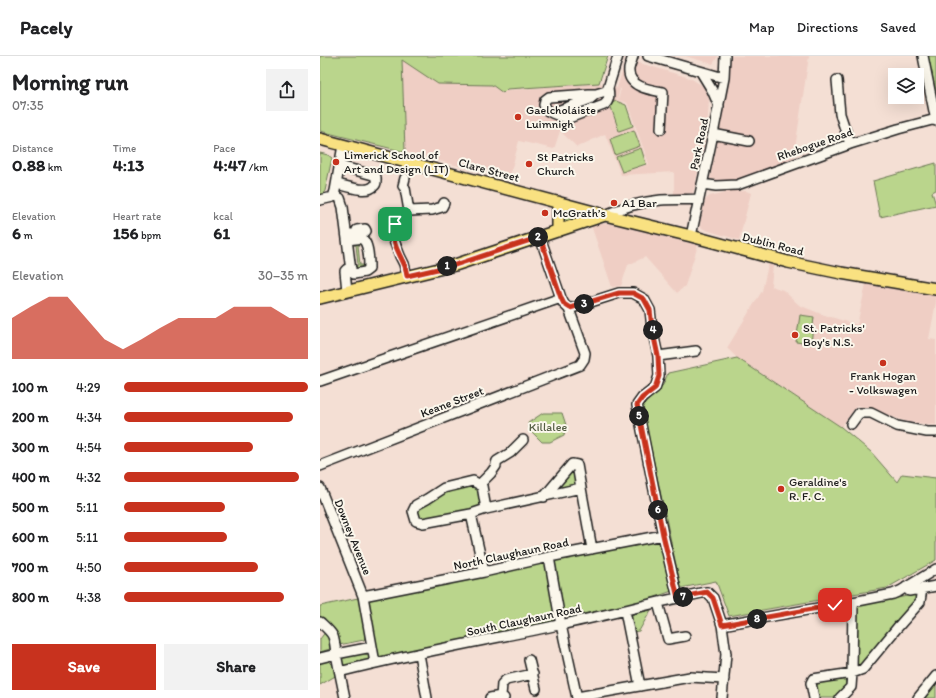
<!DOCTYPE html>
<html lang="en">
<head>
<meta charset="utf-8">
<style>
  :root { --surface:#fff; --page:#f2f2f2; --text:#202124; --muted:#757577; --line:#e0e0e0; --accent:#c8321e }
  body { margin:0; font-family:Itim,sans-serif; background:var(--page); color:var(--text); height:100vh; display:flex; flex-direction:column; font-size:15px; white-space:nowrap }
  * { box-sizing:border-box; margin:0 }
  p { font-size:13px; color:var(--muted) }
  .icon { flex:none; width:22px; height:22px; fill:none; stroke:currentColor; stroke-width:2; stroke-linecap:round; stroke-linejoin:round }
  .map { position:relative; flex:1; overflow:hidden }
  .drawer { display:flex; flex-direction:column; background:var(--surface); width:320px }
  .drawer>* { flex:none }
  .fabs { position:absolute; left:568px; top:12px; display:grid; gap:8px }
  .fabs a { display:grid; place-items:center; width:36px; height:36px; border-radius:0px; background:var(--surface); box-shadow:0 4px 16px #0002; font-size:20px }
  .pin { position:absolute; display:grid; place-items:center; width:34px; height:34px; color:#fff; margin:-17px; border-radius:8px; box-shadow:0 2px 6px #0006 }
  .km { position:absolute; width:20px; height:20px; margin:-10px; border-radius:50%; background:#222; color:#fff; font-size:11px; line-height:20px; text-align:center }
  .round { display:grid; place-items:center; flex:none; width:42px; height:42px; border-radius:0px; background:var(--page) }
  .head { display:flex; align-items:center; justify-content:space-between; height:68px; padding:0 12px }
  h1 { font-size:22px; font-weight:700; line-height:30px }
  .metrics { display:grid; grid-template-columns:repeat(3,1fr); gap:6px; height:68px; padding:4px 12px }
  .metrics div { display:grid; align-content:center }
  .metrics b { font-size:17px; font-weight:700 }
  .metrics small { font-size:11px; font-weight:400 }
  .metrics p { font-size:11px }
  .chart { height:112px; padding:8px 12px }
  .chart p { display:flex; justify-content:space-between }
  .chart svg { width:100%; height:72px; margin-top:4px; fill:var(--accent); opacity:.7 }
  .action { display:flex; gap:8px; margin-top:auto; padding:8px 12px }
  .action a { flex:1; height:46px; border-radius:0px; background:var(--accent); color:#fff; font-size:16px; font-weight:700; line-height:46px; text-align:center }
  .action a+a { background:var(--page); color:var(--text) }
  ul { padding:0 12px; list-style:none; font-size:13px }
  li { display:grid; grid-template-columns:64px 48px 1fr; align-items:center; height:30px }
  li i { height:10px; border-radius:5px; background:var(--accent) }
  header { display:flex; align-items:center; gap:24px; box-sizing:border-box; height:56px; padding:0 20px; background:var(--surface); border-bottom:1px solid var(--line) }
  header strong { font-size:19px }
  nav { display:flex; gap:22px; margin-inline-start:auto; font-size:14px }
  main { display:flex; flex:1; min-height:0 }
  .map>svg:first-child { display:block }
</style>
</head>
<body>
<header>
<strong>Pacely</strong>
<nav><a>Map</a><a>Directions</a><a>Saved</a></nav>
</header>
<main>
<section class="drawer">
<div class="head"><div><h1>Morning run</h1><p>07:35</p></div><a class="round"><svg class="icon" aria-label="share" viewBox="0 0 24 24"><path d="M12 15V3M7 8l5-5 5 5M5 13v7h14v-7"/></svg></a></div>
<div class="metrics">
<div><p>Distance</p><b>0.88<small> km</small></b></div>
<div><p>Time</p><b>4:13</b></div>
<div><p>Pace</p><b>4:47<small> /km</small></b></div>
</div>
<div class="metrics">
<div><p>Elevation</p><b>6<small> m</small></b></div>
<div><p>Heart rate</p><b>156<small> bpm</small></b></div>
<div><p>kcal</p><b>61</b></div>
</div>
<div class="chart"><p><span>Elevation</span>30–35 m</p>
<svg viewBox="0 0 160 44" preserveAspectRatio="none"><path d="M0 44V19L10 12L20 6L30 6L40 19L50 32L60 38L70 32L80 25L90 19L100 19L110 19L120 12L130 12L140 12L150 19L160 19V44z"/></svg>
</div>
<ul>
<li><b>100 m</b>4:29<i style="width:100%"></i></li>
<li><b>200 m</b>4:34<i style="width:92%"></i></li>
<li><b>300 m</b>4:54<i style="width:70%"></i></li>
<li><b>400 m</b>4:32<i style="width:95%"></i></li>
<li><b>500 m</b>5:11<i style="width:55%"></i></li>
<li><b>600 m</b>5:11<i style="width:56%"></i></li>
<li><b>700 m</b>4:50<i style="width:73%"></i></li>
<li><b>800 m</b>4:38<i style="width:87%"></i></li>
</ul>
<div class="action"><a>Save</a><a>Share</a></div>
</section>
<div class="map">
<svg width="616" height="642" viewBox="0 0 616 642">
  <rect width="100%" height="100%" fill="#f4dfd4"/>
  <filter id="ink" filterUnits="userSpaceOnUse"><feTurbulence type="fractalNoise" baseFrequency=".025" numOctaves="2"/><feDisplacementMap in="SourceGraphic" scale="8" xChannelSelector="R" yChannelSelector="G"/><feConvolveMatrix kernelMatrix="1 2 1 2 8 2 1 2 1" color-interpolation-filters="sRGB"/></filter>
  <g filter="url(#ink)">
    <path fill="#efcec4" d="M365,0H398L393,8Z
      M410,0H489L473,106L428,122L410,126L390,123L408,27Z
      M306,3L370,22L383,30L387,37L389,44L387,74L373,137L354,139V116L301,119L329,108L307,47L298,44L301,33L297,32Z
      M82,4L119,28L172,29L183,37L187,34L279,27L300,33L297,44L306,48L328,108L301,119L285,78L257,91L240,75L234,93L199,85L189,123L85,96Z
      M410,135H426L431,137L419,184L386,174L382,172L380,167L385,144L390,140Z
      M290,167L378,189L365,230L357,237L325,201L308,209L301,230L292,231L271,169Z
      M448,209H453L451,230L463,234L479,249L501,258L537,269L546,228L616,240V246L609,283L616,284V369L588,366L537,349L521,371L417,302L407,292L442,235Z"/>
    <path fill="#bad58c" stroke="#6b7854" d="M0,0H288L279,27L187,33L183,37L172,29L118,28L82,4L85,96L0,75Z
      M608,0H616V37Z
      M296,45L306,49L313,70L299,75L290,48Z
      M314,74L320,90L295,99L290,83Z
      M321,92L326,108L302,116L296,101Z
      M0,97L8,99L12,102L5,135L2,139L0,141Z
      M616,107V134L612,136L616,149L560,161L553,125Z
      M243,155L259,159V162L242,168Z
      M33,186L43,188L38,189L40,209H45L44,212L36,214L33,210L38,209L36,189H31Z
      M480,259L494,261L491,288L476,286Z
      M417,302L521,371L551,396L577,426L582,418L616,422V504L567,532L409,560L396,525L361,532L322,351L343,329L348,317Z
      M223,357H242L246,369L244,379L230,386H222L210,374L208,367Z
      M254,413L257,430L232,436Z
      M154,429L160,433L162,448L159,452L105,465L99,462L98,455L101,452L107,449L126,436Z
      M341,482L352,535L324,545L249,561L243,557L233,504Z
      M225,505L237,564L57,603L48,543Z
      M597,538L596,545L542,610L536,611L537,553L538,550Z
      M38,542L46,578L44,584L19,589L17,585L16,576L0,561V550Z
      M331,554L319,575L312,576L310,559Z
      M6,575L12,589L10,593L0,596V583Z
      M43,597L49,600L50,604L46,608L24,613L20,604L22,601Z
      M8,604L14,610L17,619L0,629V607Z
      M525,621L526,630L515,642H497L495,631L496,625Z
      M616,625V642H601Z"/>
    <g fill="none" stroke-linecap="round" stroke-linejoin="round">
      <g stroke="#1c1c1c" stroke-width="12">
        <path id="minor" d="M313,0C312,4 310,8 309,13C307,31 331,34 343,36L341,73
          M328,0L404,22
          M603,0L616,65
          M381,16L392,34L399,50
          M517,24L520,58L530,88
          M276,38H269L229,41L225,44L224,49L228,55L232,57L270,43L276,38L286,35L288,32L298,0
          M232,57L242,61L249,62L284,49C290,45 289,38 288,32
          M393,78L429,85
          M85,122L83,130L85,132L89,155
          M17,128C26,130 47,138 54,130C57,128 56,125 56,121L53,119L20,110
          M382,128L396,130L417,129L530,88L578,73L616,63
          M14,139L20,142L23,151L31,215L34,218L45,216L49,213C49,206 49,184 41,183C37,182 32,184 28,184
          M0,144L13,141L15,135L23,89
          M285,159C303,151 321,146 341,144C353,143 366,144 379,143
          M31,178L44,177L46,175L45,173L37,174
          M371,180L393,78L404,22L405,0
          M87,220L84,208L80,200L73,182V174L75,168L80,162L89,155L112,154L122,151L124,147
          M27,235L25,215L27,213L31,212
          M249,253L299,237H313L324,243L330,254L332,272L338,300L339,320L335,332L322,342L317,349L343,479L358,542
          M338,300L376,295
          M0,325L241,242
          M531,368L539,357H551L577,370L607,376H616
          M0,410L260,309L264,303L265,297L249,253L244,248L241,242L220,181
          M159,429L171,417L176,410V408L177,405L190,397L203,384
          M0,432L43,540L55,607
          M224,441L252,408L257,409L261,432
          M151,458L103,467L96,465L93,455L96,449L107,443L124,432L153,425L162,430L166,453
          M229,501L241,569L257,642
          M164,516L151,458L166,453L261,432L272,493
          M586,531L589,535L616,530
          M43,540L164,516L229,501L343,479
          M338,547L348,583L365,580
          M305,555L320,630
          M0,566C14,579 14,578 16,598L52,591
          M99,598L107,642
          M0,602L16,598L19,613L25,642
          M209,604L216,633
          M19,613L23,615C94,597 167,584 239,569C289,559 338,545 387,536L393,542L402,569L407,568L533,546L573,538L580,535L616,513
          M181,640L182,628L186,624L213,618
          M257,641L370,621L404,623
          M170,642L181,640L184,642
          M402,642L406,598L402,569
          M494,642L491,627L493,623L532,617L543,613L577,572L600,546L602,532
          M520,642L531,631L532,617L533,546
          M598,642L616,620"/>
      </g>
      <g stroke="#1c1c1c" stroke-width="14">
        <path id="major" d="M0,83L285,159L371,180L468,206L521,217L616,233
          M238,175V146
          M0,242L135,209L285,159"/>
      </g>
      <use href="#minor" stroke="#fbf7ec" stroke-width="9"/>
      <use href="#major" stroke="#f9e181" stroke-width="11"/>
    </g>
  </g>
  <g fill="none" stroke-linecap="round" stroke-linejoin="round" filter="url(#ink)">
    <g stroke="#fff" stroke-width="8">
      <path id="route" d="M75,168C70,185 78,194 84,208C86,211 86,216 87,220L135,209L220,181L241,242L244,248L250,252L299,237H313L324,243L330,254L332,272L338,300L339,320L335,332L322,342L317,349L343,479L358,542L387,536L393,542L402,569L515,549"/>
    </g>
    <use href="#route" stroke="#c8321e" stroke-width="5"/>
  </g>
  <g fill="#c8321e" stroke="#fbf7ec" stroke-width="1.5">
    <circle cx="198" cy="61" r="4"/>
    <circle cx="16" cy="106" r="4"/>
    <circle cx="209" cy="108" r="4"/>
    <circle cx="294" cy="147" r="4"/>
    <circle cx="225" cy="157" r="4"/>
    <circle cx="475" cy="279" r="4"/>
    <circle cx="563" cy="307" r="4"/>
    <circle cx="461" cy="433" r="4"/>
  </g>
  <g text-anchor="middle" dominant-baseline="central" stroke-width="4" stroke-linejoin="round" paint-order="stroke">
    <g font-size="12" fill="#1c1c1c" stroke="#fbf7ec" text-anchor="start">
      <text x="206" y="54">Gaelcholáiste<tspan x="206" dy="14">Luimnigh</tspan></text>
      <text x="24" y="99">Limerick School of<tspan x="24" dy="14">Art and Design (LIT)</tspan></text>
      <text x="217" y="101">St Patricks<tspan x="217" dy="14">Church</tspan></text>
      <text x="302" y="147">A1 Bar</text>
      <text x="233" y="157">McGrath’s</text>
      <text x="483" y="272">St. Patricks'<tspan x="483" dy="14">Boy's N.S.</tspan></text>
      <text x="563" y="320" text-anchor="middle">Frank Hogan<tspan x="563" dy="14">- Volkswagen</tspan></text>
      <text x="469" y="426">Geraldine's<tspan x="469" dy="14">R. F. C.</tspan></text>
    </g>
    <g font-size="12" fill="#1c1c1c" stroke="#fbf7ec">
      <text transform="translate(379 88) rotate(-78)">Park Road</text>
      <text transform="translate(495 88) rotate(-19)">Rhebogue Road</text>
      <text transform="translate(169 114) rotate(15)">Clare Street</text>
      <text transform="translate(453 188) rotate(14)">Dublin Road</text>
      <text transform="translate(132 346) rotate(-21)">Keane Street</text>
      <text transform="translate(33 481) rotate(68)">Downey Avenue</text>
      <text transform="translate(191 498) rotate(-12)">North Claughaun Road</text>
      <text transform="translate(204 564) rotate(-12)">South Claughaun Road</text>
    </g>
    <g font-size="12" fill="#535d43" stroke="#fbf7ec">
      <text x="228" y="371">Killalee</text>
    </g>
  </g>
</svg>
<div class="fabs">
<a><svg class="icon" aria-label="layers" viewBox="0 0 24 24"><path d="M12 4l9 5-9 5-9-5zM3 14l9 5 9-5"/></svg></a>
</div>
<div class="pin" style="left:75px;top:168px;background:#1e9e55"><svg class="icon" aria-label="arrive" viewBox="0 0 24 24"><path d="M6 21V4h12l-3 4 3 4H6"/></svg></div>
<div class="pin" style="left:515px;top:549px;background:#d93025"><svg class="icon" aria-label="check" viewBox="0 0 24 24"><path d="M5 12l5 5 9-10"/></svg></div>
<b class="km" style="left:127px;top:210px">1</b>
<b class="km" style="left:218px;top:181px">2</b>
<b class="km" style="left:264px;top:248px">3</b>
<b class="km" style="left:333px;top:274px">4</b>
<b class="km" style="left:319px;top:360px">5</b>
<b class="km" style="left:338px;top:454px">6</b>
<b class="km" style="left:363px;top:541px">7</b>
<b class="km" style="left:437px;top:563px">8</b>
</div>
</main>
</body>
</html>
